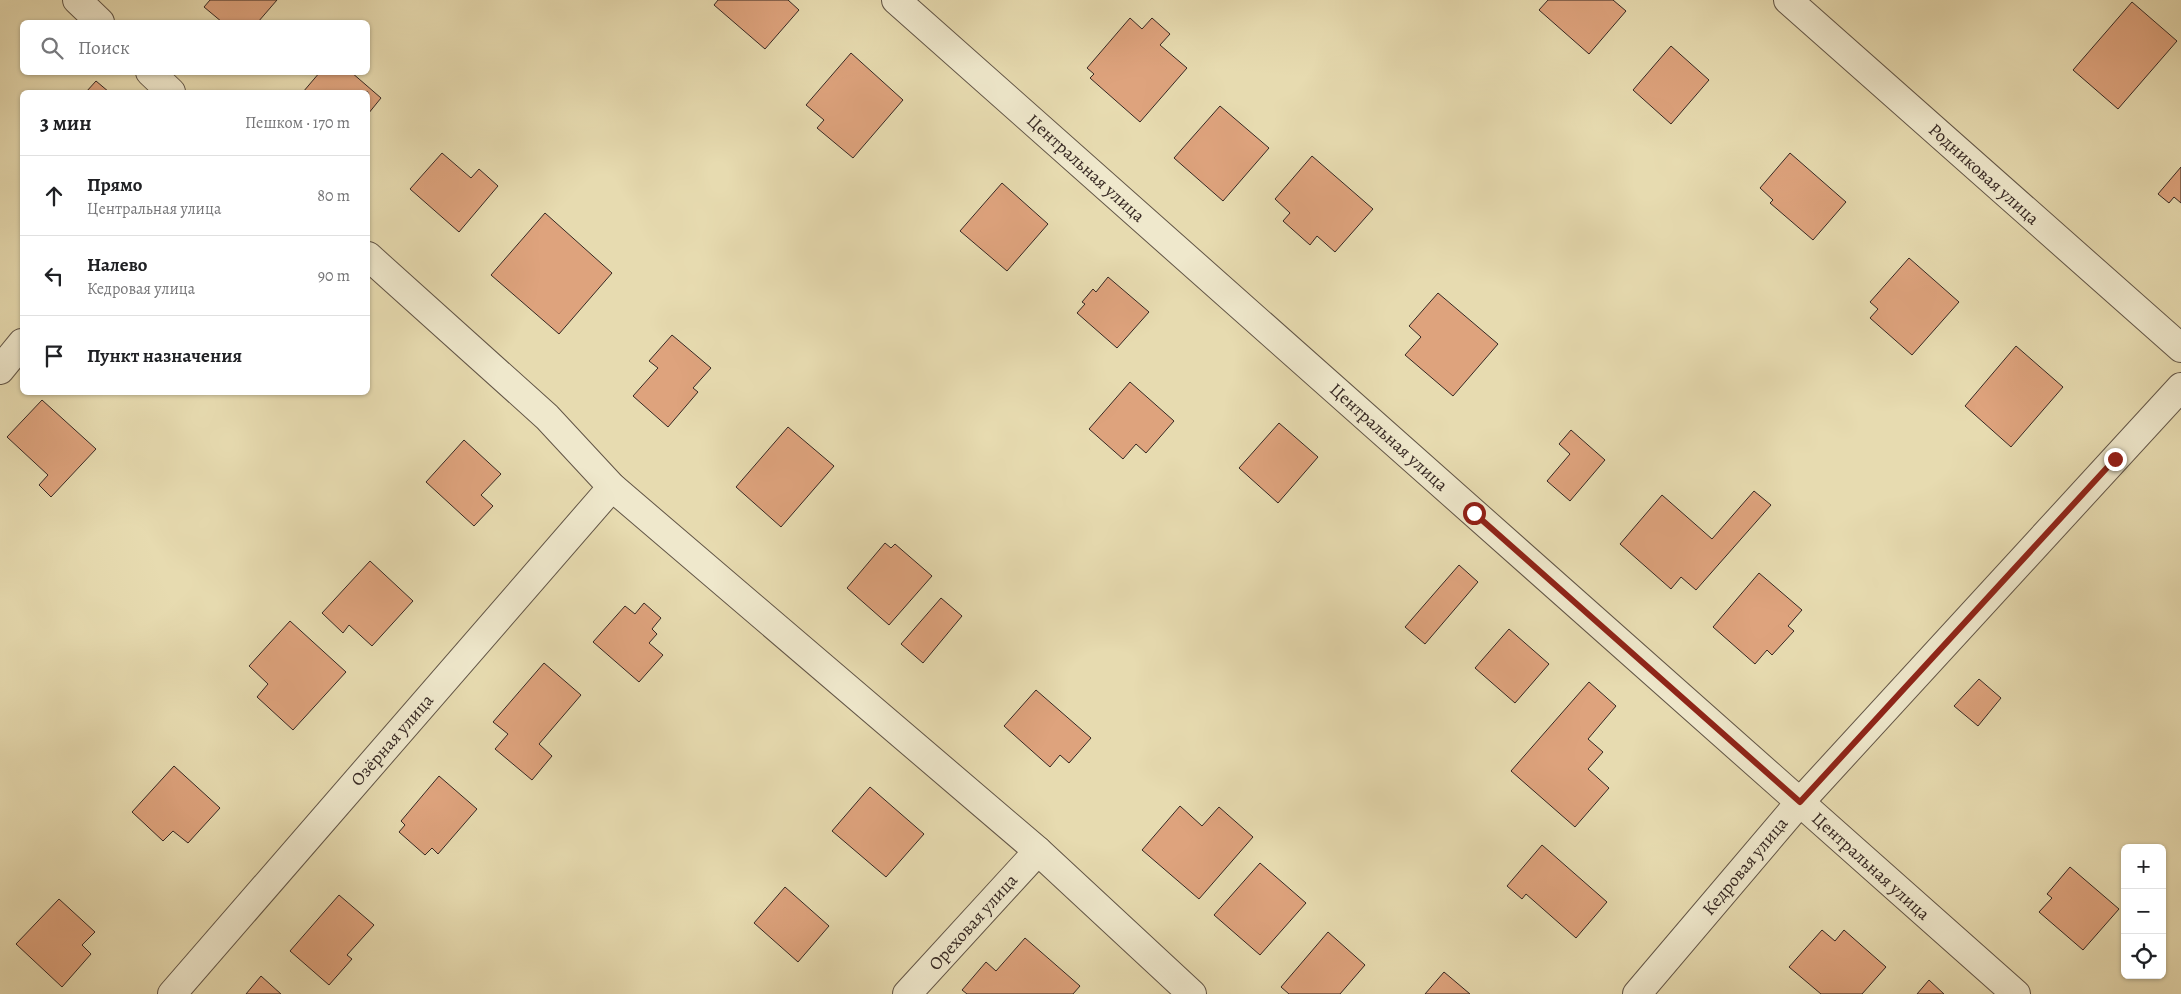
<!DOCTYPE html>
<html lang="ru">
<meta charset="utf-8">
<style>
:root{--surface:#fff;--page:#f6f6f6;--text:#202124;--muted:#757577;--line:#e0e0e0}
body{margin:0;font-family:Alegreya,serif;background:var(--page);color:var(--text)}
.controls{position:absolute;right:15px;bottom:15px;display:grid;overflow:hidden;border-radius:8px;box-shadow:0 1px 4px #0004}
.controls button{width:45px;height:45px;display:grid;place-items:center;padding:0;border:0;border-bottom:1px solid var(--line);background:var(--surface);color:var(--text);font:25px sans-serif}
.stop{position:absolute;width:15px;height:15px;margin:-11px;border:4px solid #8f2418;border-radius:50%;background:#fff}
.stop.end{background:#8f2418;border-color:#fff;box-shadow:0 1px 5px #0008}
.list{margin:0;padding:0;list-style:none}
h2{display:flex;justify-content:space-between;align-items:center;height:65px;margin:0;padding:0 20px;font-size:21px}
h2 small{font-size:16px;font-weight:400;color:var(--muted)}
.list li{display:grid;grid-template-columns:32px 1fr auto;gap:15px;align-items:center;box-sizing:border-box;height:80px;padding:0 20px;border-top:1px solid var(--line)}
.list b{display:block;font-size:19px;white-space:nowrap}
.list p{margin:0;font-size:16px;white-space:nowrap;color:var(--muted)}
.list em{font-size:16px;font-style:normal;color:var(--muted)}
.icon{flex:none;width:28px;height:28px;fill:none;stroke:currentColor;stroke-width:2;stroke-linecap:round;stroke-linejoin:round}
.map{position:relative;flex:none;width:2181px;height:994px;overflow:hidden}
.search{position:absolute;background:var(--surface);box-shadow:0 1px 4px #0004;left:20px;top:20px;width:350px;height:55px;display:flex;align-items:center;gap:12px;box-sizing:border-box;padding:0 18px;border-radius:8px;color:var(--muted);font-size:19px}
.panel{position:absolute;background:var(--surface);box-shadow:0 1px 4px #0004;left:20px;top:90px;width:350px;height:305px;border-radius:8px}
.map>svg:first-child{display:block}
.building{fill:#dea37d;stroke:#362823}
.lines{fill:none;stroke-linecap:round;stroke-linejoin:round}
.minor-casing{stroke:#625546;stroke-width:30}
.minor{stroke:#efe8cc;stroke-width:28}
.route{stroke:#8f2418;stroke-width:6}
.labels{text-anchor:middle;dominant-baseline:central;stroke-width:5;stroke-linejoin:round;paint-order:stroke}
.street-label{font-size:18px;fill:#362823;stroke:#efe8cc}
</style>
<div class="map">
<svg width="2181" height="994" viewBox="0 0 2181 994">
<rect width="100%" height="100%" fill="#e7dbb0"/>
<filter id="stains"><feTurbulence type="fractalNoise" baseFrequency=".004" numOctaves="4"/><feColorMatrix values="0 0 0 0 .2 0 0 0 0 .09 0 0 0 0 .02 0 0 0 .5 -.17"/></filter>
<radialGradient id="worn" r=".72"><stop offset=".6" stop-color="#630" stop-opacity="0"/><stop offset="1" stop-color="#630" stop-opacity=".3"/></radialGradient>
<g class="building">
<path d="M210 0H277L258 22H222L204 7Z"/>
<path d="M718 0H788L799 10 765 49 714 5Z"/>
<path d="M1548 0H1613L1626 11 1589 54 1539 10Z"/>
<path d="M2132 2 2177 41 2118 109 2073 70Z"/>
<path d="M1130 18 1142 29 1152 18 1170 34 1160 45 1187 68 1140 122 1090 78 1094 74 1087 68Z"/>
<path d="M1671 46 1709 80 1671 124 1633 90Z"/>
<path d="M851 53 903 100 853 158 817 128 824 120 806 105Z"/>
<path d="M320 72H351L381 98 368 114V92H303Z"/>
<path d="M96 81 109 92H86Z"/>
<path d="M1220 106 1269 148 1223 201 1174 158Z"/>
<path d="M442 153 471 178 479 169 498 186 459 232 410 189Z"/>
<path d="M1790 153 1846 202 1813 240 1770 203 1773 200 1760 188Z"/>
<path d="M1312 156 1373 209 1335 252 1317 236 1310 245 1283 221 1290 213 1275 199Z"/>
<path d="M2181 167V203L2174 197 2169 203 2158 194Z"/>
<path d="M1002 183 1048 224 1007 271 960 231Z"/>
<path d="M545 213 612 273 559 334 491 275Z"/>
<path d="M1909 258 1959 302 1912 355 1870 318 1878 309 1870 302Z"/>
<path d="M1108 277 1149 312 1117 348 1077 313 1085 304 1082 302 1093 289 1096 292Z"/>
<path d="M1438 293 1498 344 1453 396 1405 355 1421 337 1409 326Z"/>
<path d="M672 335 711 368 693 388 698 392 668 427 633 396 658 368 649 361Z"/>
<path d="M2016 346 2063 387 2011 447 1965 406Z"/>
<path d="M1130 382 1174 421 1146 453 1136 444 1123 459 1089 429Z"/>
<path d="M42 400 96 449 51 497 39 485 48 475 7 437Z"/>
<path d="M1279 423 1318 457 1278 503 1239 468Z"/>
<path d="M788 427 834 466 781 527 736 487Z"/>
<path d="M1571 430 1605 460 1570 501 1547 481 1570 454 1559 444Z"/>
<path d="M464 440 501 474 481 495 493 506 474 526 426 482Z"/>
<path d="M1754 491 1771 505 1696 590 1681 577 1671 589 1620 544 1662 495 1712 539Z"/>
<path d="M885 543 891 548 895 544 932 576 889 625 847 588Z"/>
<path d="M370 561 413 601 372 646 349 625 343 633 322 613Z"/>
<path d="M1459 565 1478 582 1425 644 1405 627Z"/>
<path d="M1759 573 1802 610 1788 626 1794 631 1772 655 1767 650 1755 664 1713 627Z"/>
<path d="M941 598 962 616 923 663 901 644Z"/>
<path d="M644 603 661 618 652 629 657 634 649 643 663 655 639 682 593 642 625 606 635 614Z"/>
<path d="M290 621 346 672 293 730 257 697 268 684 249 666Z"/>
<path d="M1509 629 1549 664 1515 703 1475 668Z"/>
<path d="M544 663 581 695 539 744 552 756 532 780 495 749 508 734 493 722Z"/>
<path d="M1979 679 2001 698 1978 726 1954 706Z"/>
<path d="M1589 682 1616 706 1588 739 1603 752 1588 769 1609 788 1575 827 1511 771Z"/>
<path d="M1036 690 1091 738 1069 763 1060 755 1050 767 1004 726Z"/>
<path d="M174 766 220 808 188 843 173 831 163 841 132 812Z"/>
<path d="M439 776 477 809 438 854 432 848 425 855 399 832 405 825 401 821Z"/>
<path d="M870 787 924 834 886 877 832 831Z"/>
<path d="M1180 806 1202 826 1219 807 1253 837 1199 899 1142 850Z"/>
<path d="M1542 845 1607 902 1576 938 1526 894 1522 899 1507 886Z"/>
<path d="M1260 863 1306 903 1260 955 1214 915Z"/>
<path d="M2070 867 2119 909 2083 950 2039 912 2052 898 2047 894Z"/>
<path d="M785 887 829 926 798 962 754 923Z"/>
<path d="M339 895 374 925 347 955 352 959 329 985 290 951Z"/>
<path d="M59 899 95 932 82 945 91 954 62 987 16 944Z"/>
<path d="M1822 930 1835 941 1844 930 1886 967 1862 994H1821L1789 967Z"/>
<path d="M1328 932 1365 965 1340 994H1289L1281 987Z"/>
<path d="M1025 938 1080 986 1073 994H967L962 990 986 962 996 971Z"/>
<path d="M1444 972 1470 994H1425Z"/>
<path d="M261 976 281 994H246Z"/>
<path d="M1929 980 1944 994H1917Z"/>
</g>
<g class="lines">
<defs>
<g id="minor">
<path d="M77 0 100 22"/>
<path d="M896 0 2016 994"/>
<path d="M1788 0 2181 348"/>
<path d="M150 72 171 92"/>
<path d="M368 256 547 417 612 487 1038 851 1192 994"/>
<path d="M0 370 22 343"/>
<path d="M172 994 612 487"/>
<path d="M907 994 1038 851"/>
<path d="M1637 994 1800 802 2181 387"/>
</g>
</defs>
<use href="#minor" class="minor-casing"/>
<use href="#minor" class="minor"/>
</g>
<g class="lines">
<path class="route" d="M1474 513 1800 802 2115 459"/>
</g>
<g class="labels">
<g class="street-label">
<text transform="translate(1086 168) rotate(42)">Центральная улица</text>
<text transform="translate(1984 174) rotate(42)">Родниковая улица</text>
<text transform="translate(1389 437) rotate(42)">Центральная улица</text>
<text transform="translate(392 740) rotate(-49)">Озёрная улица</text>
<text transform="translate(1745 866) rotate(-50)">Кедровая улица</text>
<text transform="translate(1871 866) rotate(42)">Центральная улица</text>
<text transform="translate(973 922) rotate(-48)">Ореховая улица</text>
</g>
</g>
<rect width="100%" height="100%" filter="url(#stains)"/>
<rect width="100%" height="100%" fill="url(#worn)"/>
</svg>
<div class="controls">
<button>+</button>
<button>−</button>
<button><svg class="icon" aria-label="locate" viewBox="0 0 24 24"><circle cx="12" cy="12" r="6"/><path d="M12 2v4M12 18v4M2 12h4M18 12h4"/></svg></button>
</div>
<div class="stop" style="left:1474px;top:513px"></div>
<div class="stop end" style="left:2115px;top:459px"></div>
<div class="search"><svg class="icon" aria-label="search" viewBox="0 0 24 24"><circle cx="10" cy="10" r="6"/><path d="M15 15l6 6"/></svg>Поиск</div>
<section class="panel">
<h2>3 мин<small>Пешком · 170 m</small></h2>
<ul class="list">
<li><svg class="icon" aria-label="ahead" viewBox="0 0 24 24"><path d="M12 20V5M6 11l6-6 6 6"/></svg><div><b>Прямо</b><p>Центральная улица</p></div><em>80 m</em></li>
<li><svg class="icon" aria-label="left" viewBox="0 0 24 24"><path d="M17 20v-9H6M10 6l-5 5 5 5"/></svg><div><b>Налево</b><p>Кедровая улица</p></div><em>90 m</em></li>
<li><svg class="icon" aria-label="arrive" viewBox="0 0 24 24"><path d="M6 21V4h12l-3 4 3 4H6"/></svg><div><b>Пункт назначения</b></div></li>
</ul>
</section>
</div>
